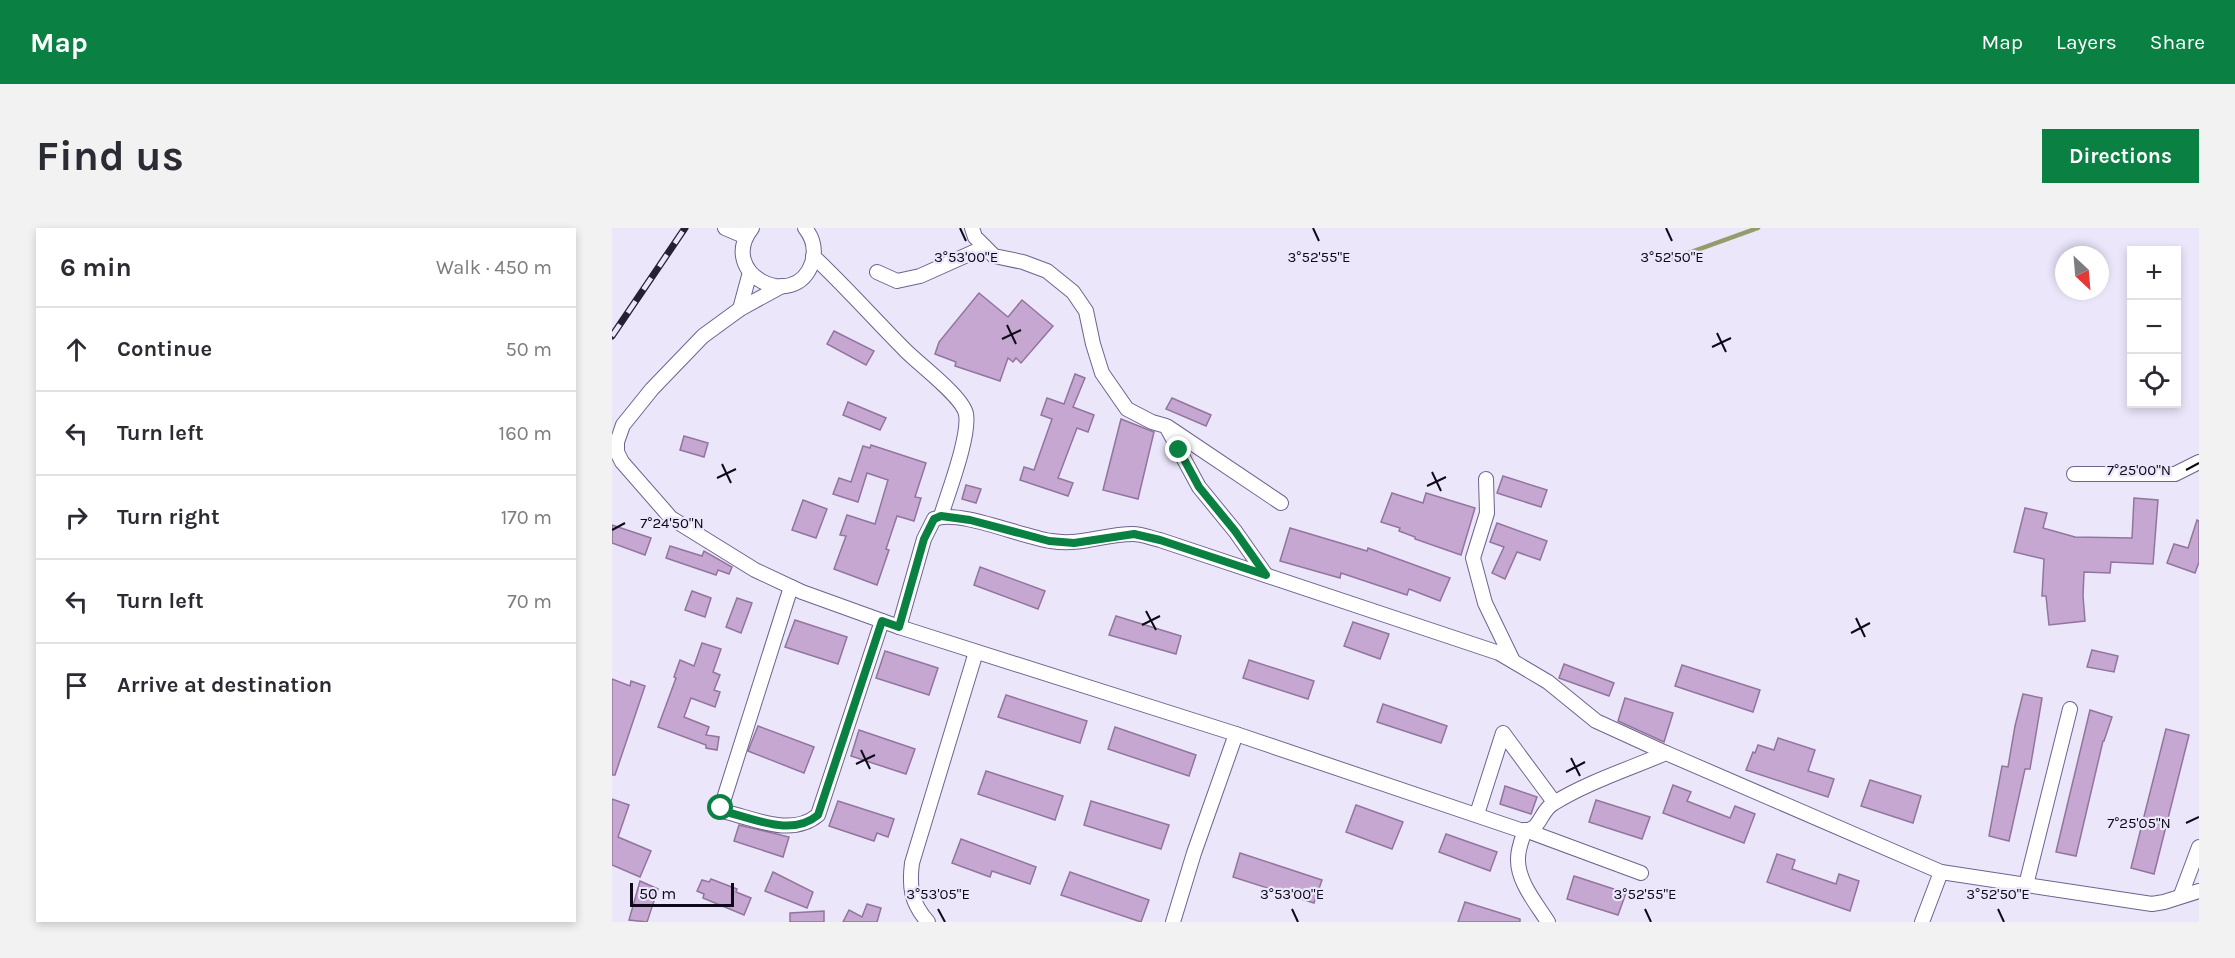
<!DOCTYPE html>
<meta charset="utf-8">
<style>
:root{--surface:#fff;--page:#f2f2f3;--text:#2b2b33;--muted:#7c7c81;--line:#e1e1e2;--accent:#0b8043}
body{margin:0;font-family:Karla,sans-serif;background:var(--page);color:var(--text)}
.controls{position:absolute;right:18px;top:18px;display:grid;overflow:hidden;border-radius:0px;box-shadow:0 3px 9px #0003}
.controls button{width:54px;height:54px;display:grid;place-items:center;padding:0;border:0;border-bottom:2px solid var(--line);background:var(--surface);color:var(--text);font:30px sans-serif}
.compass{position:absolute;left:1443px;top:18px;width:54px;height:54px;border-radius:50%;background:var(--surface);box-shadow:0 3px 9px #0003;rotate:154deg}
.scale{position:absolute;left:18px;bottom:15px;width:104px;box-sizing:border-box;padding-left:6px;border:3px solid #0f0a1a;border-top:0;font-size:16px;line-height:21px;white-space:nowrap;color:#0f0a1a;-webkit-text-stroke:4px #ebe6fa;paint-order:stroke}
.stop{position:absolute;width:18px;height:18px;margin:-14px;border:4px solid #0b8043;border-radius:50%;background:#fff}
.stop.end{background:#0b8043;border-color:#fff;box-shadow:0 2px 6px #0008}
.list{margin:0;padding:0;list-style:none}
h2{display:flex;justify-content:space-between;align-items:center;height:78px;margin:0;padding:0 24px;font-size:26px}
h2 small{font-size:20px;font-weight:400;color:var(--muted)}
.list li{display:grid;grid-template-columns:39px 1fr auto;gap:18px;align-items:center;box-sizing:border-box;height:84px;padding:0 24px;border-top:2px solid var(--line)}
.list b{display:block;font-size:22px;white-space:nowrap}
.list em{font-size:20px;font-style:normal;color:var(--muted)}
.icon{flex:none;width:33px;height:33px;fill:none;stroke:currentColor;stroke-width:2;stroke-linecap:round;stroke-linejoin:round}
.map{position:relative;flex:none;width:1587px;height:694px;overflow:hidden;border-radius:0px}
header{display:flex;align-items:center;gap:36px;box-sizing:border-box;height:84px;padding:0 30px;background:var(--accent);color:#fff}
header strong{font-size:28px}
nav{display:flex;gap:33px;margin-inline-start:auto;font-size:21px}
.intro{display:flex;align-items:center;justify-content:space-between;box-sizing:border-box;height:144px;padding:0 36px}
h1{margin:0;font-size:42px}
.button{padding:15px 27px;border-radius:0px;background:var(--accent);color:#fff;font-size:21px;font-weight:700}
main{display:flex;gap:36px;padding:0 36px}
aside{flex:1;background:var(--surface);border-radius:0px;box-shadow:0 3px 9px #0003}
.map>svg:first-child{display:block}
.lines{fill:none;stroke-linecap:round;stroke-linejoin:round}
.stream{stroke:#939c6a;stroke-width:4.5}
.building{fill:#c6a7d1;stroke:#92759d;stroke-width:1.5}
.minor-casing{stroke:#6f638e;stroke-width:16}
.minor{stroke:#fff;stroke-width:14}
.rail-casing{stroke:#262132;stroke-width:7}
.rail{stroke:#ebe6fa;stroke-width:4.5;stroke-dasharray:14;stroke-linecap:butt}
.route{stroke:#0b8043;stroke-width:8}
.ticks{fill:none;stroke:#0f0a1a;stroke-width:2}
.ticks-label{font-size:15px;text-anchor:middle;fill:#0f0a1a;stroke:#ebe6fa;stroke-width:4.5;stroke-linejoin:round;paint-order:stroke}
</style>
<header>
<strong>Map</strong>
<nav><a>Map</a><a>Layers</a><a>Share</a></nav>
</header>
<div class="intro"><h1>Find us</h1><a class="button">Directions</a></div>
<main>
<aside>
<h2>6 min<small>Walk · 450 m</small></h2>
<ul class="list">
<li><svg class="icon" aria-label="ahead" viewBox="0 0 24 24"><path d="M12 20V5M6 11l6-6 6 6"/></svg><div><b>Continue</b></div><em>50 m</em></li>
<li><svg class="icon" aria-label="left" viewBox="0 0 24 24"><path d="M17 20v-9H6M10 6l-5 5 5 5"/></svg><div><b>Turn left</b></div><em>160 m</em></li>
<li><svg class="icon" aria-label="right" viewBox="0 0 24 24"><path d="M7 20v-9h11M14 6l5 5-5 5"/></svg><div><b>Turn right</b></div><em>170 m</em></li>
<li><svg class="icon" aria-label="left" viewBox="0 0 24 24"><path d="M17 20v-9H6M10 6l-5 5 5 5"/></svg><div><b>Turn left</b></div><em>70 m</em></li>
<li><svg class="icon" aria-label="arrive" viewBox="0 0 24 24"><path d="M6 21V4h12l-3 4 3 4H6"/></svg><div><b>Arrive at destination</b></div></li>
</ul>
</aside>
<div class="map">
<svg width="1587" height="694" viewBox="0 0 1587 694">
<rect width="100%" height="100%" fill="#ebe6fa"/>
<g class="lines">
<path class="stream" d="M1057 32 1146 0"/>
</g>
<g class="building">
<path d="M367 65 396 89 410 72 441 98 409 135 404 130 401 134 396 130 388 153 343 138 344 134 323 126 327 114Z"/>
<path d="M222 103 262 123 254 137 215 116Z"/>
<path d="M463 146 473 150 461 179 482 187 476 204 465 200 446 250 461 255 456 268 408 252 412 239 422 242 440 191 429 187 435 170 452 176Z"/>
<path d="M560 170 599 187 594 198 554 181Z"/>
<path d="M236 174 274 190 268 202 231 187Z"/>
<path d="M509 191 542 204 526 271 491 262Z"/>
<path d="M72 208 96 215 92 229 68 222Z"/>
<path d="M259 217 314 235 303 269 309 270 302 293 285 288 274 321 277 322 265 357 222 341 234 308 228 307 235 287 263 296 276 252 255 245 246 274 221 266 227 250 239 254 251 218 258 220Z"/>
<path d="M891 248 935 262 929 279 885 265Z"/>
<path d="M354 257 369 261 364 275 350 271Z"/>
<path d="M780 265 811 275 814 265 863 280 849 327 803 311V309L787 303 788 300 769 294Z"/>
<path d="M1522 270 1546 272 1541 336 1499 334 1498 345 1472 344 1471 368 1473 393 1437 397 1434 368H1430L1432 331 1402 324 1413 280 1435 285 1431 300 1463 309 1520 310Z"/>
<path d="M191 272 215 281 204 310 180 302Z"/>
<path d="M1585 292 1587 293V334L1583 345 1555 335 1562 316 1576 320Z"/>
<path d="M885 295 935 313 928 332 905 324 893 351 880 345 892 319 878 314Z"/>
<path d="M0 297 39 310 33 327 0 315Z"/>
<path d="M678 300 755 323 756 320 838 350 828 373 797 361 795 367 729 345 728 350 668 333Z"/>
<path d="M58 318 90 328 92 323 120 339 117 346 106 342 104 347 54 330Z"/>
<path d="M368 339 433 363 426 381 362 357Z"/>
<path d="M80 363 99 370 93 389 73 382Z"/>
<path d="M125 370 140 375 129 405 114 399Z"/>
<path d="M504 388 569 408 564 426 497 407Z"/>
<path d="M183 392 235 409 226 436 173 419Z"/>
<path d="M741 394 777 406 768 431 732 418Z"/>
<path d="M90 415 109 421 101 444 108 447 102 462 108 464 103 479 79 470 72 489 97 499 94 507 107 509 105 522 94 520V517L46 499 64 450 62 449 68 432 82 438Z"/>
<path d="M1480 422 1506 428 1502 444 1475 439Z"/>
<path d="M273 423 326 440 317 467 264 450Z"/>
<path d="M637 432 702 453 696 471 631 450Z"/>
<path d="M952 436 1002 455 997 468 947 450Z"/>
<path d="M1070 437 1148 462 1141 484 1063 458Z"/>
<path d="M0 451 18 458 19 453 33 458 3 547H0Z"/>
<path d="M1411 466 1430 470 1418 541H1413L1397 613 1377 608 1390 538 1396 539 1403 498Z"/>
<path d="M394 467 475 493 468 515 386 489Z"/>
<path d="M1013 470 1061 485 1052 514 1006 493Z"/>
<path d="M771 476 835 498 829 515 765 494Z"/>
<path d="M1478 482 1500 489 1492 513H1491L1464 628 1444 624Z"/>
<path d="M146 498 202 519 192 545 136 523Z"/>
<path d="M503 499 584 527 577 548 496 521Z"/>
<path d="M1554 501 1577 507 1542 646 1519 640Z"/>
<path d="M247 502 303 521 294 546 239 528Z"/>
<path d="M1166 510 1203 522 1196 543 1222 551 1216 569 1134 542 1141 524 1143 525 1146 517 1162 522Z"/>
<path d="M374 543 451 568 443 592 366 566Z"/>
<path d="M1258 552 1309 568 1301 595 1249 578Z"/>
<path d="M1061 557 1079 564 1075 573 1118 590 1123 578 1143 586 1132 615 1051 585Z"/>
<path d="M893 558 925 569 919 586 888 576Z"/>
<path d="M0 571 17 577 6 609 39 623 28 649 0 637Z"/>
<path d="M984 572 1038 589 1030 611 977 594Z"/>
<path d="M226 573 282 591 276 609 265 605 262 613 217 598Z"/>
<path d="M479 573 557 597 549 621 472 597Z"/>
<path d="M744 577 791 594 780 621 734 604Z"/>
<path d="M127 597 177 609 171 629 122 613Z"/>
<path d="M834 606 885 624 878 643 827 624Z"/>
<path d="M349 611 424 639 418 656 380 643 378 649 340 635Z"/>
<path d="M628 625 710 652 702 675 621 649Z"/>
<path d="M1165 626 1183 632 1180 641 1224 656 1227 646 1247 653 1238 683 1155 654Z"/>
<path d="M161 644 201 664 195 680 153 663Z"/>
<path d="M458 644 537 672 529 694 449 667Z"/>
<path d="M962 648 1014 665 1006 687 955 671Z"/>
<path d="M99 651 125 661 124 664 139 670 132 687 91 670 92 666 85 663 90 652 97 654Z"/>
<path d="M28 653 46 661 35 694 17 692Z"/>
<path d="M853 674 908 691V694H846Z"/>
<path d="M255 676 269 680 265 694H231L237 682 250 689Z"/>
<path d="M212 683V694H178V685Z"/>
</g>
<g class="lines">
<defs>
<g id="minor">
<path d="M113 0 134 9"/>
<path d="M140 0C104 46 183 85 200 35 204 22 201 10 193 0"/>
<path d="M360 0 363 9 382 28 411 34 435 43 461 64 474 83 481 116 490 145 515 181 540 194 554 198 587 259 623 303 654 347"/>
<path d="M201 28C234 59 263 92 294 123 308 137 351 169 354 186 358 208 336 265 329 288"/>
<path d="M265 44 285 53 308 48 373 19"/>
<path d="M170 58 128 81 91 108 40 161 11 197 5 214V224L10 234 59 290 143 342 190 364 287 399 624 506 908 602C930 605 926 584 942 575 976 554 1017 541 1054 525L1329 644 1540 676 1552 674 1587 663"/>
<path d="M128 81 138 44"/>
<path d="M556 199 669 275"/>
<path d="M1462 246H1563L1587 234"/>
<path d="M874 251 875 285 861 330 873 375 901 433"/>
<path d="M179 359 109 580 114 584C143 591 180 609 206 587L270 393"/>
<path d="M287 399 312 311 322 291C347 281 410 309 439 313 469 318 492 306 521 306 530 306 539 310 548 312L887 425 936 454 984 493 1054 525"/>
<path d="M865 586 891 505 942 574"/>
<path d="M1414 657 1458 481"/>
<path d="M1569 667 1587 619"/>
<path d="M316 694C299 675 297 659 300 635L364 424"/>
<path d="M561 694 582 625 624 506"/>
<path d="M936 694C924 675 905 653 906 630 906 621 910 611 913 602L1029 645"/>
<path d="M1310 694 1329 644"/>
</g>
</defs>
<use href="#minor" class="minor-casing"/>
<use href="#minor" class="minor"/>
<defs>
<path id="rail" d="M0 108 73 0"/>
</defs>
<use href="#rail" class="rail-casing"/>
<use href="#rail" class="rail"/>
</g>
<g class="lines">
<path class="route" d="M109 580 114 584C144 591 180 609 206 587L270 393 287 399 312 311 322 291 329 288 358 292 437 313 462 315 522 306 548 312 654 347 623 303 587 259 567 222"/>
</g>
<path class="ticks" d="M348 0 354 13M701 0 707 13M1054 0 1060 13M395 97 404 116M1105 105 1114 124M390 111 409 102M1100 119 1119 110M110 236 119 255M1574 242 1587 235M820 244 829 263M105 250 124 241M815 258 834 249M0 302 13 295M534 383 544 402M1244 390 1253 409M530 397 548 388M1239 405 1258 395M249 522 258 541M959 530 968 548M244 536 263 527M954 544 973 534M1574 595 1587 589M326 681 333 694M680 681 686 694M1033 681 1039 694M1386 681 1392 694"/>
<g class="ticks-label">
<text x="354" y="34">3°53'00"E</text>
<text x="707" y="34">3°52'55"E</text>
<text x="1060" y="34">3°52'50"E</text>
<text x="1527" y="247">7°25'00"N</text>
<text x="60" y="300">7°24'50"N</text>
<text x="1527" y="600">7°25'05"N</text>
<text x="326" y="671">3°53'05"E</text>
<text x="680" y="671">3°53'00"E</text>
<text x="1033" y="671">3°52'55"E</text>
<text x="1386" y="671">3°52'50"E</text>
</g>
</svg>
<div class="controls">
<button>+</button>
<button>−</button>
<button><svg class="icon" aria-label="locate" viewBox="0 0 24 24"><circle cx="12" cy="12" r="6"/><path d="M12 2v4M12 18v4M2 12h4M18 12h4"/></svg></button>
</div>
<svg class="compass" viewBox="-18 -18 36 36"><path d="M0-13l5 13h-10z" fill="#e53935"/><path d="M0 13l5-13h-10z" fill="#7c7c81"/></svg>
<div class="scale">50 m</div>
<div class="stop" style="left:109px;top:580px"></div>
<div class="stop end" style="left:567px;top:222px"></div>
</div>
</main>
